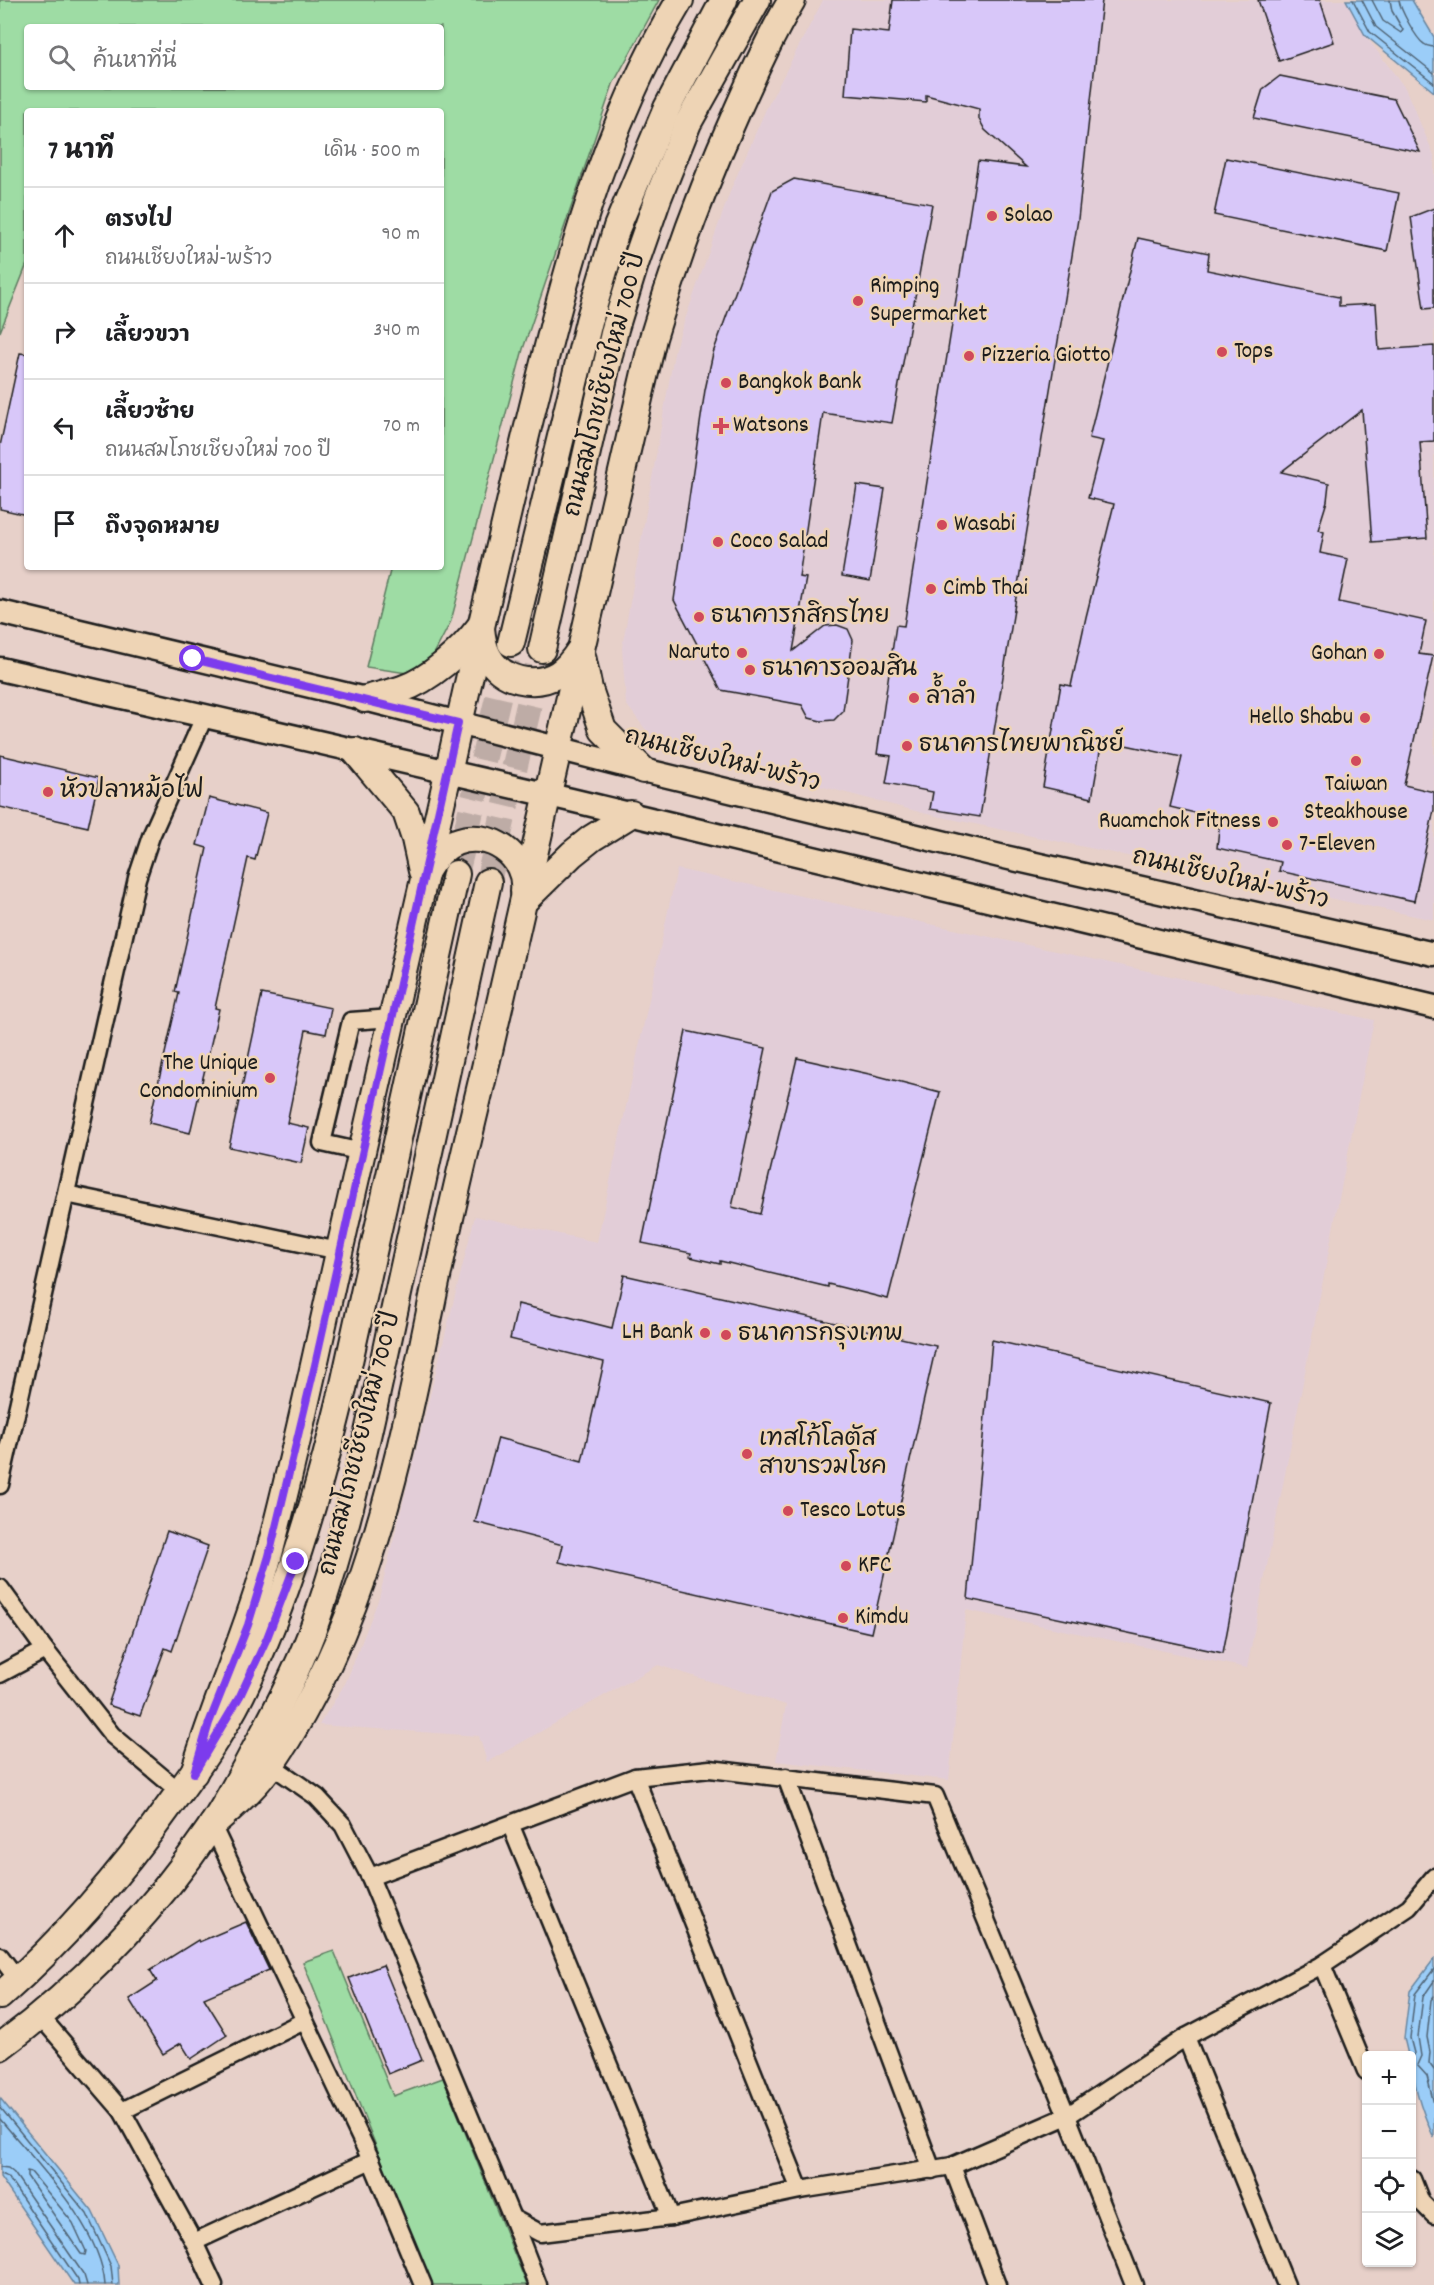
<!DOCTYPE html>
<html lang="th">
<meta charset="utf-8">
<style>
:root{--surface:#fff;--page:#f6f6f6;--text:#202124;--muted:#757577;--line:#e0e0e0}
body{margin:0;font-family:Dekko,"Playpen Sans Thai",sans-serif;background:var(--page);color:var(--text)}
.controls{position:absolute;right:18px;bottom:18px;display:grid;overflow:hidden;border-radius:6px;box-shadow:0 2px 4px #0004}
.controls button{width:54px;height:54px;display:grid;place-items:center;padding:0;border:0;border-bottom:2px solid var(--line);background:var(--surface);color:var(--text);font:30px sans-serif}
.stop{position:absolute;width:18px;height:18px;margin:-14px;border:4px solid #7c3aed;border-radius:50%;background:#fff}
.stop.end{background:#7c3aed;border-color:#fff;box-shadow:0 2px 6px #0008}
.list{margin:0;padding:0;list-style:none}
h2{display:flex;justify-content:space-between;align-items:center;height:78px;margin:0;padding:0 24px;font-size:26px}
h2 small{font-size:20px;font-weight:400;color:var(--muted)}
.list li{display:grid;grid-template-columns:39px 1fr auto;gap:18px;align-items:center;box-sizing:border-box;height:96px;padding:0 24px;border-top:2px solid var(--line)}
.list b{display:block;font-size:22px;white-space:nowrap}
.list p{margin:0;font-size:20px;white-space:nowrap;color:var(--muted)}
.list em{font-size:20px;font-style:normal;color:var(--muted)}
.icon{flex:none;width:33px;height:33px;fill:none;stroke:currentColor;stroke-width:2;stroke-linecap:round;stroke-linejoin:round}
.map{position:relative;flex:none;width:1434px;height:2285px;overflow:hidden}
.search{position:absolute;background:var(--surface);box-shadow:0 2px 4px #0004;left:24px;top:24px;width:420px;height:66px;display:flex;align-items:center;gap:15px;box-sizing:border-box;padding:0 21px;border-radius:6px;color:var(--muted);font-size:22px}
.panel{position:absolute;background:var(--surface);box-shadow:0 2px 4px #0004;left:24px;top:108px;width:420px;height:462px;border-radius:6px}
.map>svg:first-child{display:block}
.built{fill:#e2cdd7}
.green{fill:#9edca4;stroke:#5d7c60;stroke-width:1.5;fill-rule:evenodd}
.water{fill:#9bcdf8;stroke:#6886a0;stroke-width:1.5}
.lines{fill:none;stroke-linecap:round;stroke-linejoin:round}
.shore{stroke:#4f6374;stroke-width:1.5}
.building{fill:#d8c7f9;stroke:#1c1c1c;stroke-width:1.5}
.primary-tunnel{stroke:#beaca6;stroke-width:26;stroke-dasharray:26 13;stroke-linecap:butt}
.minor-casing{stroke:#1c1c1c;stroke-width:21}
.secondary-casing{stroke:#1c1c1c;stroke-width:27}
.primary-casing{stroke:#1c1c1c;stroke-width:30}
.minor{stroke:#eed4b5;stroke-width:16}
.secondary{stroke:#eed4b5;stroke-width:22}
.primary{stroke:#eed4b5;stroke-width:26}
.route{stroke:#7c3aed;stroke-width:8}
.poi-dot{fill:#d1495b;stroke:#eed4b5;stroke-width:2}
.labels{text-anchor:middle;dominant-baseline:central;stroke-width:5;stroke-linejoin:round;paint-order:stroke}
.poi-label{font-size:24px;fill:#1c1c1c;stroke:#eed4b5;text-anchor:start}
.street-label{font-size:24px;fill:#1c1c1c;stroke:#eed4b5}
</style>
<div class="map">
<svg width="1434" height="2285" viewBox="0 0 1434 2285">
<rect width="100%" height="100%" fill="#e7d0c9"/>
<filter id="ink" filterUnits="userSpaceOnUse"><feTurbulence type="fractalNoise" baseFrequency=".0167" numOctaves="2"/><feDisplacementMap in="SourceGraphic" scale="12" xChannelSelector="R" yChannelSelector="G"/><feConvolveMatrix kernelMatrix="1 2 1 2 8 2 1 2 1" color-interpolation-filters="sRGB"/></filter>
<g filter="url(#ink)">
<g class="built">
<path d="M823 0H1346L1365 35 1405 88 1434 155V920L927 814 656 743 626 704 622 648 675 348 731 189 766 109Z"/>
<path d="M677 869 1374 1020 1247 1668 966 1610 949 1780 776 1761 786 1705 658 1665 487 1762 479 1736 319 1725 346 1682 379 1598 475 1216 597 1242Z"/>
</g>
<g class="green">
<path d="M0 0H659L613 84 523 349 451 621 433 656 407 673 366 667 391 567H441V111H27V264L0 332ZM27 27H441V87H27Z"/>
<path d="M334 1951 393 2096 443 2078 527 2285H431L303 1962Z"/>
</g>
<g class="water">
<path d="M1346 0H1412L1434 37V92L1365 35Z"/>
<path d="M1434 1959V2138C1422 2112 1412 2084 1412 2056L1408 2055 1404 2038 1410 1991Z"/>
<path d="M0 2098 92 2211 118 2265 119 2285H74L0 2177Z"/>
</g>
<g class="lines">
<g class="shore">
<path d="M1353 0 1370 32 1434 83"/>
<path d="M1362 0 1376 27 1434 73"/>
<path d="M1372 0 1383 21 1401 33 1403 30 1392 11 1390 0"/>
<path d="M1399 0C1400 9 1416 39 1424 44 1428 47 1430 46 1434 47"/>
<path d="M1434 1981 1423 1997 1418 2037 1421 2056 1417 2065 1427 2076 1434 2104"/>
<path d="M1434 1996 1431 2000 1427 2037 1430 2052 1429 2063 1434 2070"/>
<path d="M1412 2059 1414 2053 1410 2038 1415 1994 1434 1969"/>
<path d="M0 2107 87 2214 111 2266 113 2285"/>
<path d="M0 2119C36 2163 101 2227 105 2285"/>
<path d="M0 2167 8 2168 14 2173 84 2275 87 2285"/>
<path d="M27 2171 31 2172 73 2223 86 2251 85 2255 81 2254 27 2176Z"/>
<path d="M0 2174 8 2177 78 2280 79 2285"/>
</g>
</g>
<g class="building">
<path d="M893 0H1102L1078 219 980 817 930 809 933 792 886 783 891 756 877 754 896 625 904 626 978 161 1026 167 985 130 979 119V109L926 95V102L845 95 850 29 889 33Z"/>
<path d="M1258 0H1320L1334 42 1279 61Z"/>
<path d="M1280 76 1394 99 1420 152 1254 118 1263 89Z"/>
<path d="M1226 158 1399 193 1387 251 1214 215Z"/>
<path d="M794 179 932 204 892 423 823 413 799 577 806 578 793 651 825 626 837 625 848 629 853 640 843 711 834 720 821 721 809 718 802 705 721 690 674 600 705 390 713 353 772 191Z"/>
<path d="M1434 208V308L1424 309 1411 217Z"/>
<path d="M1138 238 1209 253 1207 270 1339 297V306L1376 304 1379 350 1434 346V441L1420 442 1427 538 1372 542 1362 410 1281 472 1329 483 1327 501 1318 530 1324 532 1320 553 1348 559 1339 602 1426 621 1419 654 1433 656 1404 785 1434 792V810L1414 901 1279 871 1281 862 1217 848 1220 819 1170 807 1182 757 1102 740 1092 798 1043 787 1061 684 1071 686 1086 617 1114 504 1088 498 1103 441 1089 438Z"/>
<path d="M20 353 27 354V515L0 509V446Z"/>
<path d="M857 485 885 489 870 581 842 576Z"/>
<path d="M0 755 99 778 88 827 0 807Z"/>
<path d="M209 798 267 813 255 860 248 858 215 1008 219 1009 190 1133 149 1123 179 993 175 992 207 848 197 845Z"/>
<path d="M262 994 331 1008 326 1034 306 1030 287 1123 309 1128 301 1163 229 1147Z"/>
<path d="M686 1031 766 1048 732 1207 760 1214 797 1058 878 1076 940 1092 888 1299 828 1284V1287L720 1261V1264L690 1257 691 1253 642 1243Z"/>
<path d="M624 1275 936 1346 871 1633 559 1562 563 1545 475 1522 498 1438 582 1461 604 1362 510 1339 518 1304 612 1328Z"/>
<path d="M992 1340 1271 1403 1223 1653 968 1599Z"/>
<path d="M167 1531 208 1546 172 1651 165 1648 140 1716 108 1705Z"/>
<path d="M246 1922 269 1970 204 1998 227 2035 191 2059 181 2043 163 2054 129 1999 157 1981 150 1970 198 1940 199 1942Z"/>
<path d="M383 1965 422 2060 388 2074 349 1978Z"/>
</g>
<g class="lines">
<g class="primary-tunnel">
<path d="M456 874 511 643"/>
<path d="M488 882 542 649"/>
</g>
<defs>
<g id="minor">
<path d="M362 1152 322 1143 351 1021 392 1018"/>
<path d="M66 1194 339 1251"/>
<path d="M0 1485 137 878 151 836 205 715"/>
<path d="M0 1588 45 1650 112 1735 180 1792"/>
<path d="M0 1674 45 1650"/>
<path d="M271 1765 317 1797 343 1825 370 1877 512 2218 540 2233 671 2217 800 2190 952 2166 1067 2116 1186 2037 1322 1965 1409 1907 1434 1877"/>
<path d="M635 1777 800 2190"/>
<path d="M786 1777 932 2170"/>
<path d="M212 1825 371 2160 423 2285"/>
<path d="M511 1826 671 2217"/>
<path d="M370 1877 635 1777 710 1769 935 1796 1067 2116 1134 2285"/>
<path d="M0 1956 18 1980"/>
<path d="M1322 1965 1366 2071"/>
<path d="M41 2017 122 2111 194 2242 214 2285"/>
<path d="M1186 2037 1286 2285"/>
<path d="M122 2111 304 2021"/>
<path d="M952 2166 997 2285"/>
<path d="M1412 2179 1421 2202 1434 2215"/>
<path d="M512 2218 538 2285"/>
<path d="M194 2242 371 2160"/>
</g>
<g id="secondary">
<path d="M0 612 365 699 643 770 1000 856 1434 954"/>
<path d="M0 669 571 800 1434 1007"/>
</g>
<g id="primary">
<path d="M481 628C482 638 483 647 488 656 501 681 535 688 558 674 568 668 574 659 580 650"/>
<path d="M511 643 589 321 617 227 667 108 724 0"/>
<path d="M542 649 615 329 635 264 658 198 688 123 757 0"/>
<path d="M582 656 589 689 603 730 643 770"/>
<path d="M365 699C377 696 390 693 402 689 429 680 462 651 479 628"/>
<path d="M355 751 406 812 415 839 422 871"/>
<path d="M426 871C433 859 442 847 456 842 489 829 528 856 524 891"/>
<path d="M525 900 572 854 592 838 631 814"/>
<path d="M194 1773C216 1699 249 1629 269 1554 296 1453 317 1350 340 1248 376 1091 411 934 447 778 472 663 499 549 526 435 563 284 599 134 680 0"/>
<path d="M212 1825C233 1806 256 1787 272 1763 370 1620 402 1448 436 1282 452 1205 471 1128 489 1051 544 814 597 575 653 338 676 260 704 184 737 111 754 73 771 35 792 0"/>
<path d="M0 1996C65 1939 122 1872 172 1802 197 1768 222 1733 241 1695 287 1601 316 1500 341 1398L456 874"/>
<path d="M0 2047C83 1986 153 1912 211 1827 229 1800 244 1770 259 1742 281 1702 302 1661 317 1618 354 1511 375 1400 399 1289 428 1154 458 1018 488 882"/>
</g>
</defs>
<use href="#minor" class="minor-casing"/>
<use href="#secondary" class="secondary-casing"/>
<use href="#primary" class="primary-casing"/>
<use href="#minor" class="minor"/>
<use href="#secondary" class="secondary"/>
<use href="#primary" class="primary"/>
</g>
</g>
<g class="lines" filter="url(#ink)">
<path class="route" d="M193 659 458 723 315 1365 269 1556 248 1625 209 1723 194 1773 240 1696 267 1638 296 1562"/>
</g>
<g class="poi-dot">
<circle cx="992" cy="216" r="6"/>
<circle cx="858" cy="301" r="6"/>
<circle cx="1222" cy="352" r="6"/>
<circle cx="969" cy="356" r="6"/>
<circle cx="726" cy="383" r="6"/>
<path d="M718 417h6v6h6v6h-6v6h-6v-6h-6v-6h6z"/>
<circle cx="942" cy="525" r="6"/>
<circle cx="718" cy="542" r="6"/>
<circle cx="931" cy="589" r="6"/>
<circle cx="699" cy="617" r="6"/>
<circle cx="742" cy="653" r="6"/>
<circle cx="1379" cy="654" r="6"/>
<circle cx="750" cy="670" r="6"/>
<circle cx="914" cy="698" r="6"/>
<circle cx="1365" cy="718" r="6"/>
<circle cx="907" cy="746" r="6"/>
<circle cx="1356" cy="761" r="6"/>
<circle cx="48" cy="792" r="6"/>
<circle cx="1273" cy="822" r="6"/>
<circle cx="1287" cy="845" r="6"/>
<circle cx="270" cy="1078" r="6"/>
<circle cx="705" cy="1333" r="6"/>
<circle cx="726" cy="1335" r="6"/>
<circle cx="747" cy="1454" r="6"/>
<circle cx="788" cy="1511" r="6"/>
<circle cx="846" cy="1566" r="6"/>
<circle cx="843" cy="1618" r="6"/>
</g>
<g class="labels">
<g class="poi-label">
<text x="1004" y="216">Solao</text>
<text x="870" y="287">Rimping<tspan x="870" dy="28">Supermarket</tspan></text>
<text x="1234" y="352">Tops</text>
<text x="981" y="356">Pizzeria Giotto</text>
<text x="738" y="383">Bangkok Bank</text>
<text x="733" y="426">Watsons</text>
<text x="954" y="525">Wasabi</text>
<text x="730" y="542">Coco Salad</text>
<text x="943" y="589">Cimb Thai</text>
<text x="711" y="617">ธนาคารกสิกรไทย</text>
<text x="730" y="653" text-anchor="end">Naruto</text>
<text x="1367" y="654" text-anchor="end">Gohan</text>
<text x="762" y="670">ธนาคารออมสิน</text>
<text x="926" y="698">ล้ำลำ</text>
<text x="1353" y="718" text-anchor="end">Hello Shabu</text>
<text x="919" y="746">ธนาคารไทยพาณิชย์</text>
<text x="1356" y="785" text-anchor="middle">Taiwan<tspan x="1356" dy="28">Steakhouse</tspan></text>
<text x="60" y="792">หัวปลาหม้อไฟ</text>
<text x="1261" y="822" text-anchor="end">Ruamchok Fitness</text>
<text x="1299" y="845">7-Eleven</text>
<text x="258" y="1064" text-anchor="end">The Unique<tspan x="258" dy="28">Condominium</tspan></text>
<text x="693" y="1333" text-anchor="end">LH Bank</text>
<text x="738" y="1335">ธนาคารกรุงเทพ</text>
<text x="759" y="1440">เทสโก้โลตัส<tspan x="759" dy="28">สาขารวมโชค</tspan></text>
<text x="800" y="1511">Tesco Lotus</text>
<text x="858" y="1566">KFC</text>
<text x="855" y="1618">Kimdu</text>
</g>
<g class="street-label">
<text transform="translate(606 385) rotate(-76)">ถนนสมโภชเชียงใหม่ 700 ปี</text>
<text transform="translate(722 761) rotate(14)">ถนนเชียงใหม่-พร้าว</text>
<text transform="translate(1230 880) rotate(13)">ถนนเชียงใหม่-พร้าว</text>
<text transform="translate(361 1444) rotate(-76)">ถนนสมโภชเชียงใหม่ 700 ปี</text>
</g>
</g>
</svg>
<div class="controls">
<button>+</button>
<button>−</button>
<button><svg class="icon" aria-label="locate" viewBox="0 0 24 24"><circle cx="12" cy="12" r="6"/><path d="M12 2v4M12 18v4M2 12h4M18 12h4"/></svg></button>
<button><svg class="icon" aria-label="layers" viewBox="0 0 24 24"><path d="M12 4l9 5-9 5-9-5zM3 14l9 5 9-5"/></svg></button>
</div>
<div class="stop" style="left:193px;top:659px"></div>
<div class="stop end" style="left:296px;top:1562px"></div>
<div class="search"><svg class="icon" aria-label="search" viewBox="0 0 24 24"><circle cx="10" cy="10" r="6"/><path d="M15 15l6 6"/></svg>ค้นหาที่นี่</div>
<section class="panel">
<h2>7 นาที<small>เดิน · 500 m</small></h2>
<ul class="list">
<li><svg class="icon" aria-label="ahead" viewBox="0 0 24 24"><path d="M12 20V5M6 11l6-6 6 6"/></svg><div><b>ตรงไป</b><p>ถนนเชียงใหม่-พร้าว</p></div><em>90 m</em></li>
<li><svg class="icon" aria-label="right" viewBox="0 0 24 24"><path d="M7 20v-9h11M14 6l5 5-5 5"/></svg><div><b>เลี้ยวขวา</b></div><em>340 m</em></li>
<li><svg class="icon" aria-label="left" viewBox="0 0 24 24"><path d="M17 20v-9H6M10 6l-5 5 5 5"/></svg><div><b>เลี้ยวซ้าย</b><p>ถนนสมโภชเชียงใหม่ 700 ปี</p></div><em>70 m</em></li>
<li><svg class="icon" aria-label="arrive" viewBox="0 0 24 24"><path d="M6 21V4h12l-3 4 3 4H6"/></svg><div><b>ถึงจุดหมาย</b></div></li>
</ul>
</section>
</div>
